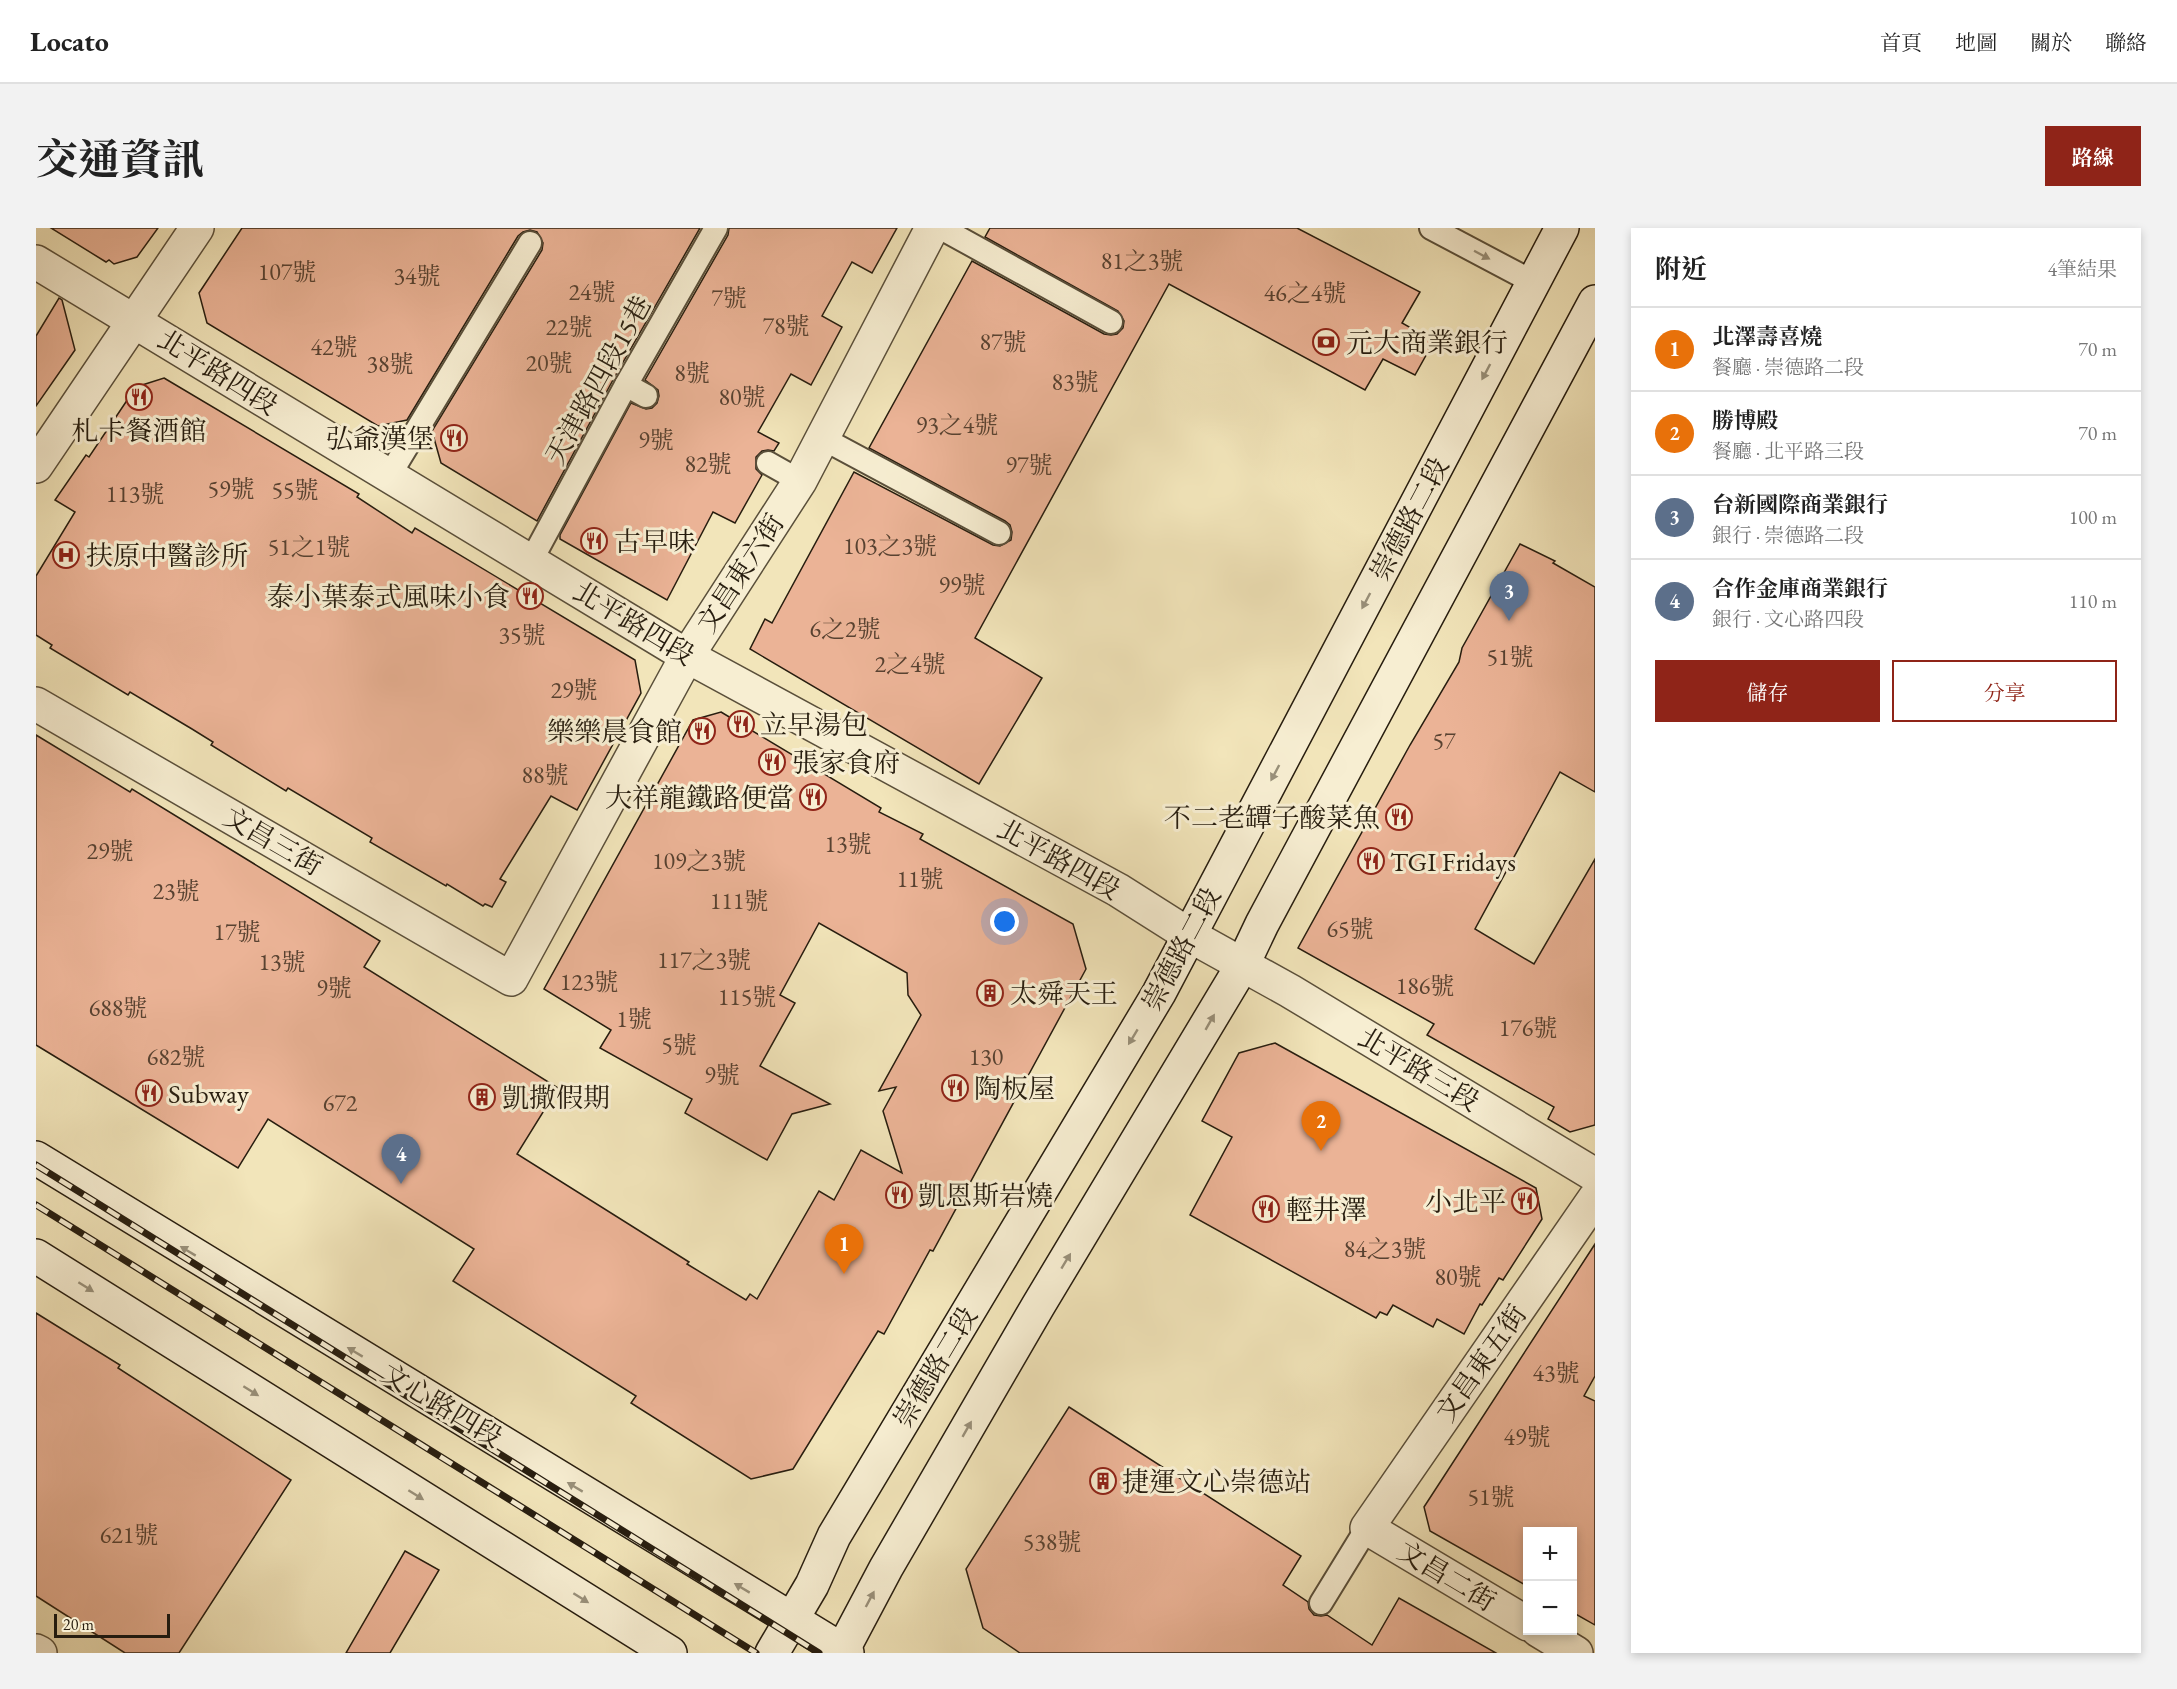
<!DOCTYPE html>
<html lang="zh-TW">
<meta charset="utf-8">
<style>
:root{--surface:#fff;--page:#f2f2f2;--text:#222;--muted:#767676;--line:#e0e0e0;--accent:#8f2418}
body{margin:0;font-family:"EB Garamond","Noto Serif TC",serif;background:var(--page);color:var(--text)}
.controls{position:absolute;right:18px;bottom:18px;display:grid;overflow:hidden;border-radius:0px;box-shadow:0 3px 9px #0003}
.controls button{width:54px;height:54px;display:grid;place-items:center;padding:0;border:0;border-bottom:2px solid var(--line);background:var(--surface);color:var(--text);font:30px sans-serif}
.scale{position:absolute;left:18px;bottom:15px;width:116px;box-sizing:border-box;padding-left:6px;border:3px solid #271d0f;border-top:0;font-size:16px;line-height:21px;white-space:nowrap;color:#271d0f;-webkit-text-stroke:4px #f7eed2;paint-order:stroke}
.you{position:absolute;left:969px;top:694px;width:21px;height:21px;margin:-15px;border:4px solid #fff;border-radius:50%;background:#1a73e8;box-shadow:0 0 0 9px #1a73e833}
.badge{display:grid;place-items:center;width:39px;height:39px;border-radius:50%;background:var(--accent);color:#fff;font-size:20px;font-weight:700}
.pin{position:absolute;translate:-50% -50px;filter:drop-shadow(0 2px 3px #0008)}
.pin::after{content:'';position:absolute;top:32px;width:21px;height:18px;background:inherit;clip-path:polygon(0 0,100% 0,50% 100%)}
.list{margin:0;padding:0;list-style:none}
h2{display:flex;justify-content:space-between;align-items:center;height:78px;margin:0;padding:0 24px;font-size:26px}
h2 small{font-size:20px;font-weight:400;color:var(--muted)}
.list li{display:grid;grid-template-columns:39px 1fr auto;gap:18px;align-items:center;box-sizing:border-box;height:84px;padding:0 24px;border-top:2px solid var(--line)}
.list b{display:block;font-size:22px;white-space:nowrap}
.list p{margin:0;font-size:20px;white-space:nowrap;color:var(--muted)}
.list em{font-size:20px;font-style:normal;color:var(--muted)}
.actions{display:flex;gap:12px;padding:18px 24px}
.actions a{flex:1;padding:14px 0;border:2px solid var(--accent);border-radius:0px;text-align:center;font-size:21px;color:var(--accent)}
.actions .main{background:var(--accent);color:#fff}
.map{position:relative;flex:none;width:1559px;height:1425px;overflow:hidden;border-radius:0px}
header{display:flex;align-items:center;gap:36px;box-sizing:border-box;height:84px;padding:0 30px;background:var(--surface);border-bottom:2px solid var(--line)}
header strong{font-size:28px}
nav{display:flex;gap:33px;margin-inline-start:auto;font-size:21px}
.intro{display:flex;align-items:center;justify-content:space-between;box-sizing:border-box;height:144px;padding:0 36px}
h1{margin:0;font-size:42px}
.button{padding:15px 27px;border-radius:0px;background:var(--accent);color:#fff;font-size:21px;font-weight:700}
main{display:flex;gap:36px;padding:0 36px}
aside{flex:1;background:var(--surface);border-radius:0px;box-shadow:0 3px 9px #0003}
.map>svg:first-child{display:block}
.building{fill:#ebb396;stroke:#271d0f;stroke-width:1.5}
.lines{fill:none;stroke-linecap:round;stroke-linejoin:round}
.lane-casing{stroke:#5a4f3a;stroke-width:26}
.street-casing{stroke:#5a4f3a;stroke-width:36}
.secondary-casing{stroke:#271d0f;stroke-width:36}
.lane{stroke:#f7eed2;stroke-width:22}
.street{stroke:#f7eed2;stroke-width:33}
.secondary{stroke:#f7eed2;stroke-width:33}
.rail-casing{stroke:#271d0f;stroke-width:7}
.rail{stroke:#f7eed2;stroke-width:4.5;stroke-dasharray:14;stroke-linecap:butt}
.oneway{fill:#99907a}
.labels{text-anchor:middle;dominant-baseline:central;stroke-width:6;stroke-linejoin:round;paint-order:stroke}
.number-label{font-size:24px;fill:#584231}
.poi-label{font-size:27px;fill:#271d0f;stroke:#f7eed2;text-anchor:start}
.street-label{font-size:27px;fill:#271d0f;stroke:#f7eed2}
</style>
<header>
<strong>Locato</strong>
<nav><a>首頁</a><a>地圖</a><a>關於</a><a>聯絡</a></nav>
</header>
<div class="intro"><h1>交通資訊</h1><a class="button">路線</a></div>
<main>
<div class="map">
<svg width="1559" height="1425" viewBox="0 0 1559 1425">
<rect width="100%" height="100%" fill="#f2e5ba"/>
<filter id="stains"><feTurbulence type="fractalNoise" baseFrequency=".00333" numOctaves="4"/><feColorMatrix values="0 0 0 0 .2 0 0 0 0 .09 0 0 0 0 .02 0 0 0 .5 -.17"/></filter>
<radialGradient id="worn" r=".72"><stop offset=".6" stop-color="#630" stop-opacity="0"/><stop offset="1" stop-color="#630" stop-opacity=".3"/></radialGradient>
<g class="building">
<path d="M15 0H122L101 29 78 36 73 32 70 34Z"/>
<path d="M206 0H664L578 150 501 293 405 235 396 203 506 22 507 15 501 4 494 2 487 4 482 8 371 192 342 198 171 95 163 65Z"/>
<path d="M693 0H861L836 45 816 34 786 88 806 99 775 157 755 146 722 204 743 215 738 223 732 222 726 223 720 229V241L726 247 699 295 677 284 631 372 524 311V307L595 175 610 181 616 180 621 175 623 168 622 162 609 152 692 7Z"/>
<path d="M954 0H1261L1384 64 1366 95 1398 113 1379 147 1347 131 1329 162 1133 56 939 410 1006 450 943 556 714 421 729 391 736 395 818 244 957 317 964 318 975 312 976 304 974 297 969 293 833 220 936 33 1068 106 1075 107 1081 106 1087 100 1088 93 1082 83 949 9Z"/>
<path d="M23 70 26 72 39 122 0 178V108Z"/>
<path d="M128 150 323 266 321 269 376 305 379 300 599 432 605 465 541 582 515 568 464 651 470 654 456 679 449 676 447 678 411 656 410 658 334 614 336 610 252 560 250 563 175 517 177 514 156 501 94 464 92 467 14 420 16 417 0 407V348L39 284 19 272 50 227 53 229 100 159Z"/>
<path d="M1484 316 1519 333 1517 335 1559 359V564L1524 544 1439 701 1498 736 1559 631V897L1534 904 1512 891 1518 879 1391 807 1398 796 1262 720 1374 517 1423 434 1426 420Z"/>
<path d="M685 484 845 580 843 584 887 606 884 611 1037 696 1050 741 897 1023 894 1022 848 1106 842 1103 757 1241 715 1251 595 1175 600 1168 417 1053 438 1021 232 891 202 940 0 817V507L94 564 96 561 344 713 328 739 522 860 481 926 653 1034 651 1036 710 1072 714 1066 721 1071 783 963 798 972 825 922 866 945 847 883 860 859 843 863 885 787 872 767 871 745 783 695 744 767 759 775 724 838 794 876 756 886 731 932 649 885 656 871 564 820 575 802 508 761 657 492Z"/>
<path d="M1239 815 1500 960 1506 991 1467 1052 1463 1050 1446 1077 1444 1076 1428 1106 1401 1091 1397 1099 1357 1077 1351 1087 1344 1084 1340 1090 1154 987 1196 909 1166 893 1203 825Z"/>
<path d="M1559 1016V1148L1548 1168 1559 1173V1397L1536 1384V1304H1491V1358L1394 1303 1388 1279Z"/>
<path d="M0 1085 84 1137 82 1140 255 1252 143 1425H89L0 1368Z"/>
<path d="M1033 1179 1265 1328 1247 1357 1272 1374 1273 1381 1278 1387 1285 1388 1291 1387 1336 1417 1363 1370 1460 1425H984L947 1400 930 1341Z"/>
<path d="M369 1323 403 1342 354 1425H310Z"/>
</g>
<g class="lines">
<defs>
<g id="lane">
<path d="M905 0 1075 94"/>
<path d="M1395 0 1497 54"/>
<path d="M590 157 610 168"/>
<path d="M786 210 963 305"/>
<path d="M732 235 764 253"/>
<path d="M353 248 494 15"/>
<path d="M495 333 590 157 680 0"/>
<path d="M1285 1375 1331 1300"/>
</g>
<g id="street">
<path d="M0 34 651 428 1082 662 1153 707 1254 763 1559 947"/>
<path d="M0 238 161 0"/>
<path d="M0 476 475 751 651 428 764 253 896 0"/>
<path d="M1492 1396 1331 1300 1559 970"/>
<path d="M1502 1402 1540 1425"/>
<path d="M0 1423 4 1425"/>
</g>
<g id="secondary">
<path d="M0 930 811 1425"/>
<path d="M0 1028 634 1425"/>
<path d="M736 1425 776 1357 798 1308 1123 765 1526 0"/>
<path d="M805 1425 850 1340 1002 1078 1206 738 1226 696 1559 74"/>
</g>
</defs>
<use href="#lane" class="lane-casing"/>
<use href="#street" class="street-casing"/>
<use href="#secondary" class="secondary-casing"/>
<use href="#lane" class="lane"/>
<use href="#street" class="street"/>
<use href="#secondary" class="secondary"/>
<defs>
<g id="rail">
<path d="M0 937 783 1425"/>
<path d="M0 977 720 1425"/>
</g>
</defs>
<use href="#rail" class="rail-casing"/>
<use href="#rail" class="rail"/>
</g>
<defs><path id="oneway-solid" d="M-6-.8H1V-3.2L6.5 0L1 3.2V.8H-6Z" transform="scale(1.5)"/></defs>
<g class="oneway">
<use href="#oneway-solid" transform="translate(1446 27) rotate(28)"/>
<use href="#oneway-solid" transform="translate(1450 144) rotate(118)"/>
<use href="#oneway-solid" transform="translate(1330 373) rotate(118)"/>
<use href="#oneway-solid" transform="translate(1239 545) rotate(118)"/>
<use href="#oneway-solid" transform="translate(1174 794) rotate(-60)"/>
<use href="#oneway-solid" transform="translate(1097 809) rotate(121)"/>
<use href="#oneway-solid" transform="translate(152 1023) rotate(-149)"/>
<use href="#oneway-solid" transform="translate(1030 1033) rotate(-59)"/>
<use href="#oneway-solid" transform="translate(50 1059) rotate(32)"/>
<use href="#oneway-solid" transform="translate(319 1124) rotate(-149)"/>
<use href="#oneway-solid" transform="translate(215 1163) rotate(32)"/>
<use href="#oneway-solid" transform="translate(931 1201) rotate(-60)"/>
<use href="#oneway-solid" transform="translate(539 1259) rotate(-149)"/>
<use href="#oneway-solid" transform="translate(380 1267) rotate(32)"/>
<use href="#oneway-solid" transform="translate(706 1360) rotate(-149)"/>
<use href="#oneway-solid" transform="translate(545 1370) rotate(32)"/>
<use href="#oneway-solid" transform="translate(834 1371) rotate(-62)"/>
</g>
<defs>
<symbol id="bank-ring" viewBox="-11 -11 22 22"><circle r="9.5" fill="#f7eed2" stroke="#8f2418" stroke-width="1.5"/><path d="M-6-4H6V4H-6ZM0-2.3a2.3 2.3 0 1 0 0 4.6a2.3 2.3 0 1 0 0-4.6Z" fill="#8f2418"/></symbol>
<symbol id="restaurant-ring" viewBox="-11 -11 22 22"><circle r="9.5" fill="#f7eed2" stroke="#8f2418" stroke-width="1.5"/><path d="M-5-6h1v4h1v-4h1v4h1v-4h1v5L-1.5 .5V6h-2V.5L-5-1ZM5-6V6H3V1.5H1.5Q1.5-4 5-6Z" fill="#8f2418"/></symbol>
<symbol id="hospital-ring" viewBox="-11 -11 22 22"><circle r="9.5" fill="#f7eed2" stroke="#8f2418" stroke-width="1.5"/><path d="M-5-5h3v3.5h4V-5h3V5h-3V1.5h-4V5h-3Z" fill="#8f2418"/></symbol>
<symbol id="building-ring" viewBox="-11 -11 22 22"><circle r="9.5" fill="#f7eed2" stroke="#8f2418" stroke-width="1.5"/><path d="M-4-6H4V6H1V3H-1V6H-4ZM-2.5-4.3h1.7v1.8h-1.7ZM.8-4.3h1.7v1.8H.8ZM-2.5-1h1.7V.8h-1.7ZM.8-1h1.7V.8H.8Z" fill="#8f2418"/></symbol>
</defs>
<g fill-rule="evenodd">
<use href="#bank-ring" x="1275" y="99" width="30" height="30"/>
<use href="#restaurant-ring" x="88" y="154" width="30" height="30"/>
<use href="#restaurant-ring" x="403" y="195" width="30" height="30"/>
<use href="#restaurant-ring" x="543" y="298" width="30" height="30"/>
<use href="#hospital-ring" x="15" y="312" width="30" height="30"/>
<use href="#restaurant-ring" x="479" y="353" width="30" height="30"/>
<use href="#restaurant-ring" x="690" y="481" width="30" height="30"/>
<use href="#restaurant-ring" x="651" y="488" width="30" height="30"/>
<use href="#restaurant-ring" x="721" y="519" width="30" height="30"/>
<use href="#restaurant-ring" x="762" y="554" width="30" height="30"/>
<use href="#restaurant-ring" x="1348" y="574" width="30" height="30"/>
<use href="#restaurant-ring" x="1320" y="618" width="30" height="30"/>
<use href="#building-ring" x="939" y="750" width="30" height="30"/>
<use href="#restaurant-ring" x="904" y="845" width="30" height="30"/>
<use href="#restaurant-ring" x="98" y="850" width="30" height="30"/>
<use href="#building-ring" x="431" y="854" width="30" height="30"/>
<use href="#restaurant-ring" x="848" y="952" width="30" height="30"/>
<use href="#restaurant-ring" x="1474" y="958" width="30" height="30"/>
<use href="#restaurant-ring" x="1215" y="966" width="30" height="30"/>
<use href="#building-ring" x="1052" y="1238" width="30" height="30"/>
</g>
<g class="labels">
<g class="number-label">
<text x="1106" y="32">81之3號</text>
<text x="251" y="43">107號</text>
<text x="381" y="47">34號</text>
<text x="556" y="63">24號</text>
<text x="1269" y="64">46之4號</text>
<text x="693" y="69">7號</text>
<text x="750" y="97">78號</text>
<text x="533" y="98">22號</text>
<text x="967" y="113">87號</text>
<text x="298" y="118">42號</text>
<text x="513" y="134">20號</text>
<text x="354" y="135">38號</text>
<text x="656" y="144">8號</text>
<text x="1039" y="153">83號</text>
<text x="706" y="168">80號</text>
<text x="921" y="196">93之4號</text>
<text x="620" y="211">9號</text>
<text x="672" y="235">82號</text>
<text x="993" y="236">97號</text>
<text x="195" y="260">59號</text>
<text x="259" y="261">55號</text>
<text x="99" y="265">113號</text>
<text x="854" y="317">103之3號</text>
<text x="273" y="318">51之1號</text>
<text x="926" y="356">99號</text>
<text x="809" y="400">6之2號</text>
<text x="486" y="406">35號</text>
<text x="1474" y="428">51號</text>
<text x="874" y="435">2之4號</text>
<text x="538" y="461">29號</text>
<text x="1408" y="512">57</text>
<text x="509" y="546">88號</text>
<text x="812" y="615">13號</text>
<text x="74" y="622">29號</text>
<text x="663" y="632">109之3號</text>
<text x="884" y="650">11號</text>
<text x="140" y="662">23號</text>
<text x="703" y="672">111號</text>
<text x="1314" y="700">65號</text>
<text x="201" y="703">17號</text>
<text x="668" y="731">117之3號</text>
<text x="246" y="733">13號</text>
<text x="553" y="753">123號</text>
<text x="1389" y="757">186號</text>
<text x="298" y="759">9號</text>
<text x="711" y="768">115號</text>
<text x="82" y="779">688號</text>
<text x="598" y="790">1號</text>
<text x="1492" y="799">176號</text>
<text x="643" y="816">5號</text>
<text x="140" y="828">682號</text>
<text x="950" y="828">130</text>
<text x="686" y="846">9號</text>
<text x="304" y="874">672</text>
<text x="1349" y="1020">84之3號</text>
<text x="1422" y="1048">80號</text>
<text x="1520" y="1144">43號</text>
<text x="1491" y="1208">49號</text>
<text x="1455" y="1268">51號</text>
<text x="93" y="1306">621號</text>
<text x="1016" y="1313">538號</text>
</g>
<g class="poi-label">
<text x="1310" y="114">元大商業銀行</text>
<text x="103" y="202" text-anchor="middle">札卡餐酒館</text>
<text x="398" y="210" text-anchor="end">弘爺漢堡</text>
<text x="578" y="313">古早味</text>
<text x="50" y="327">扶原中醫診所</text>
<text x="474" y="368" text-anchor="end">泰小葉泰式風味小食</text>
<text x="724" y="496">立早湯包</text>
<text x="646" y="503" text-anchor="end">樂樂晨食館</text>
<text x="756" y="534">張家食府</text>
<text x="758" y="569" text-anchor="end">大祥龍鐵路便當</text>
<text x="1344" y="589" text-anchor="end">不二老罈子酸菜魚</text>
<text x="1354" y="633">TGI Fridays</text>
<text x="974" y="765">太舜天王</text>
<text x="938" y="860">陶板屋</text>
<text x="132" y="865">Subway</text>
<text x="466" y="869">凱撒假期</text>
<text x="882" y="967">凱恩斯岩燒</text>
<text x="1470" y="973" text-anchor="end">小北平</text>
<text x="1250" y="981">輕井澤</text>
<text x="1086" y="1253">捷運文心崇德站</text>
</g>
<g class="street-label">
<text transform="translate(182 144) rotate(32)">北平路四段</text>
<text transform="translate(562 152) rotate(-61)">天津路四段15巷</text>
<text transform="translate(1373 291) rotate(-62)">崇德路二段</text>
<text transform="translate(704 345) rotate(-57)">文昌東六街</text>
<text transform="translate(598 395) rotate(31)">北平路四段</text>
<text transform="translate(237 613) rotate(30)">文昌三街</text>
<text transform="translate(1023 631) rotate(29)">北平路四段</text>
<text transform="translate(1145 721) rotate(-62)">崇德路二段</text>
<text transform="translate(1383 841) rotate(31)">北平路三段</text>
<text transform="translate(1445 1135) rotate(-55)">文昌東五街</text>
<text transform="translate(899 1139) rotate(-59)">崇德路二段</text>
<text transform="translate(406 1177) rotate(31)">文心路四段</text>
<text transform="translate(1411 1348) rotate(31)">文昌二街</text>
</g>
</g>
<rect width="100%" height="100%" filter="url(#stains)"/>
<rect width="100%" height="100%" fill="url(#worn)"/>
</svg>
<div class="controls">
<button>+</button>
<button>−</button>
</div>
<div class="scale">20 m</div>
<div class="you"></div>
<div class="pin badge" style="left:808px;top:1046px;background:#e8710a">1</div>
<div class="pin badge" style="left:1285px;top:923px;background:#e8710a">2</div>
<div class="pin badge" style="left:1473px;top:393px;background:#5c6f8a">3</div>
<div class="pin badge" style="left:365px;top:956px;background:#5c6f8a">4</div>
</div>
<aside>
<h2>附近<small>4筆結果</small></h2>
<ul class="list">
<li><span class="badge" style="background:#e8710a">1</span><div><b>北澤壽喜燒</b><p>餐廳 · 崇德路二段</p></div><em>70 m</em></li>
<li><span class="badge" style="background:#e8710a">2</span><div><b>勝博殿</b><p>餐廳 · 北平路三段</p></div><em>70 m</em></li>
<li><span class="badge" style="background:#5c6f8a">3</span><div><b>台新國際商業銀行</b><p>銀行 · 崇德路二段</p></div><em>100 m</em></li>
<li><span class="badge" style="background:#5c6f8a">4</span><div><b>合作金庫商業銀行</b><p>銀行 · 文心路四段</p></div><em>110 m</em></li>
</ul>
<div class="actions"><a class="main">儲存</a><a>分享</a></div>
</aside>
</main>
